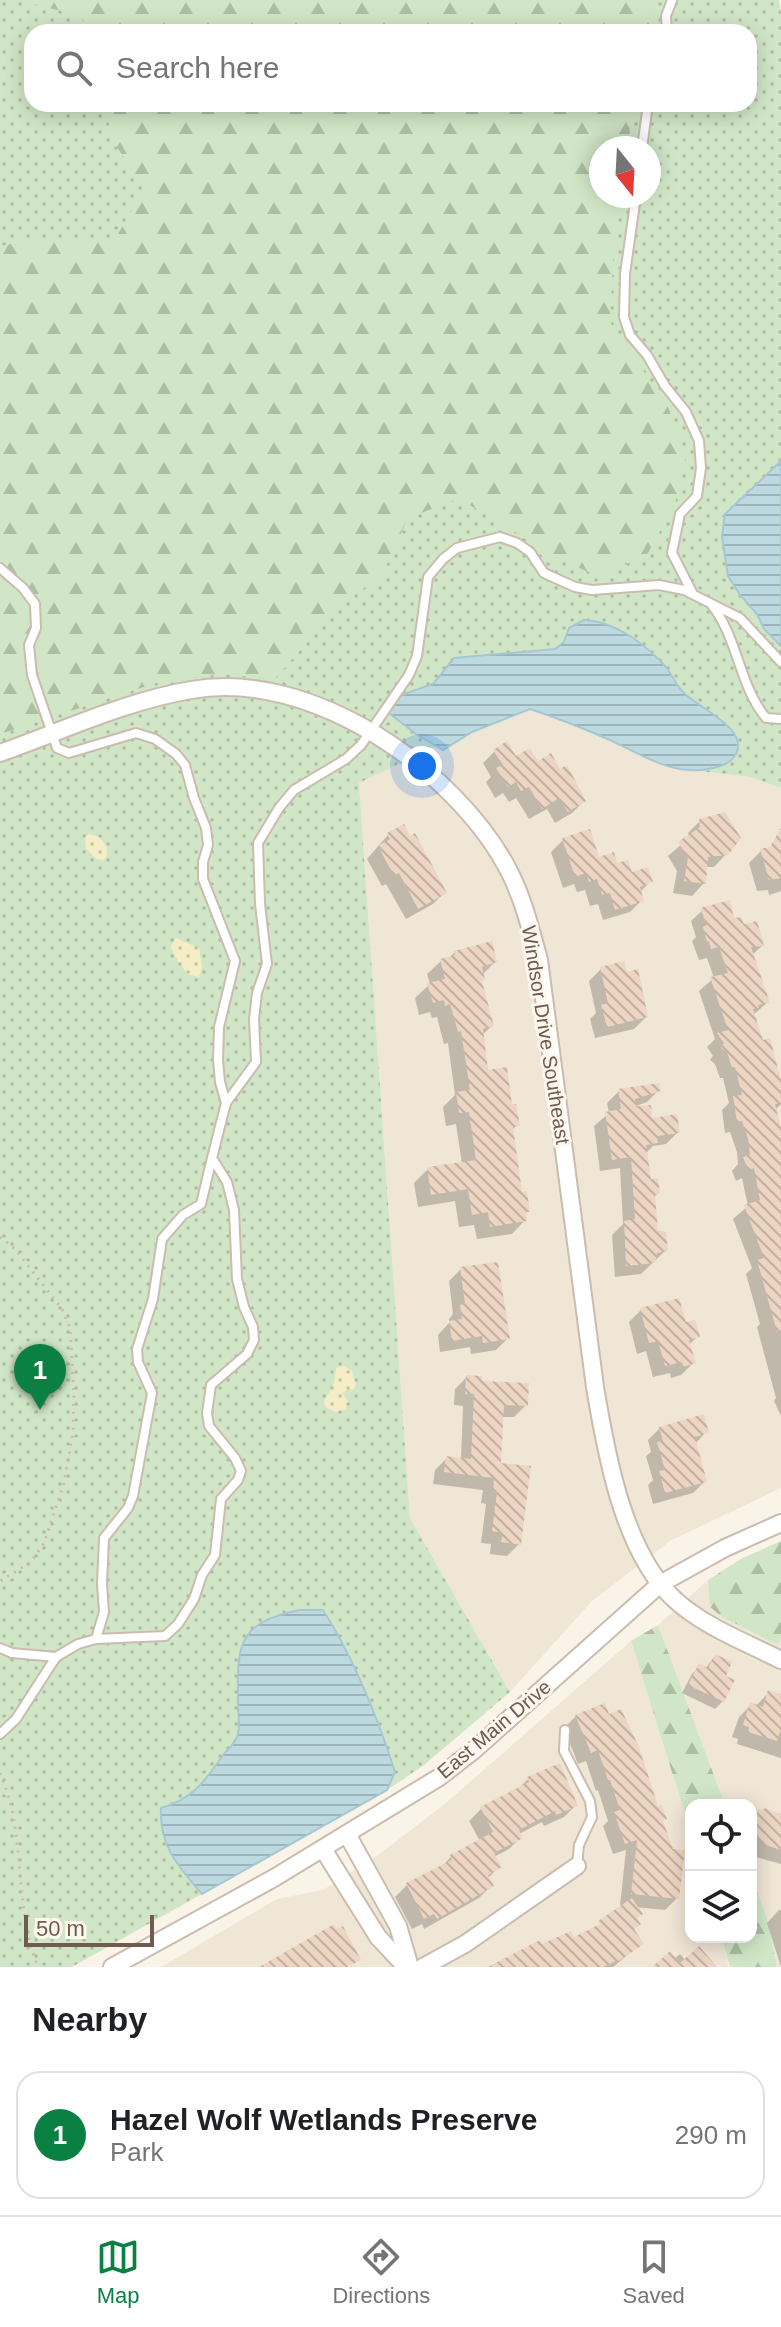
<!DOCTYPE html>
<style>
:root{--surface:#fff;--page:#f6f6f6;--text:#202124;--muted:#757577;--line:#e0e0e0;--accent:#0b8043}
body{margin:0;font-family:Helvetica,sans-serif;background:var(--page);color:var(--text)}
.controls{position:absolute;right:24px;bottom:24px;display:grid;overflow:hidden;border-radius:16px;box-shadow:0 4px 20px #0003}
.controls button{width:72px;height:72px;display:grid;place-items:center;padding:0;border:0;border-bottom:2px solid var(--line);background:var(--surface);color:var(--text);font:40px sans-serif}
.compass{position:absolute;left:589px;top:136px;width:72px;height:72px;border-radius:50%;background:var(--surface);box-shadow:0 4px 20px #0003;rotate:162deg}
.scale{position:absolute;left:24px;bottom:20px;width:130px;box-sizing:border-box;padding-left:8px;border:4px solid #705c4e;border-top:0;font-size:22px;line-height:28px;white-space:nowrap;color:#705c4e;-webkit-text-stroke:6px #fdf7ed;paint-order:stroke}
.you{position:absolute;left:422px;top:766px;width:28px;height:28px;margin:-20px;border:6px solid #fff;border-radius:50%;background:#1a73e8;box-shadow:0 0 0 12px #1a73e833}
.badge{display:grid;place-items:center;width:52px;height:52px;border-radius:50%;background:var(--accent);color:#fff;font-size:26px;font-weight:700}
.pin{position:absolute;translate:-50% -66px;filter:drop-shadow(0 2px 4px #0008)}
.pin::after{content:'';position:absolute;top:42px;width:28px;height:24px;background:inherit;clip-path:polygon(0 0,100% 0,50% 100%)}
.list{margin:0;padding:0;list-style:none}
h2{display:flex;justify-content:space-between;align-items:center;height:104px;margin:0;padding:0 32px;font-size:34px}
h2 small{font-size:26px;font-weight:400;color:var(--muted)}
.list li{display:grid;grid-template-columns:52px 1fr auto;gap:24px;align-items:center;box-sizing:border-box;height:128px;margin:0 16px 16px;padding:0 16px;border:2px solid var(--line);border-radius:24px}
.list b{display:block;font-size:30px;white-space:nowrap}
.list p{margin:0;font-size:26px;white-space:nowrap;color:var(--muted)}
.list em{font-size:26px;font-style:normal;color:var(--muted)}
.icon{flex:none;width:44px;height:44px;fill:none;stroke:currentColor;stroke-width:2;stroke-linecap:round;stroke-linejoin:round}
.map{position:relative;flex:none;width:781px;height:1967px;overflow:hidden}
.search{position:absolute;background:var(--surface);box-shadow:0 4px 20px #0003;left:24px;right:24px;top:24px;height:88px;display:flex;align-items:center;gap:20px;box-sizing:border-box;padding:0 28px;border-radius:24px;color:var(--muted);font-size:30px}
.sheet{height:248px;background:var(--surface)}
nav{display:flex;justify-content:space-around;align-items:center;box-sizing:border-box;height:112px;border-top:2px solid var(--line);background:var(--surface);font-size:22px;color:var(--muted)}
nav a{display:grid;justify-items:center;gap:4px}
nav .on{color:var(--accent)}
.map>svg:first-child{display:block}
.residential{fill:#f0e6d6}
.green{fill:url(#green-dots);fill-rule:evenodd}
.forest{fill:url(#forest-firs)}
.sand{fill:url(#sand-dots)}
.water{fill:url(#water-rules);stroke:#a5c8d2;stroke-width:2}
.shadow{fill:#0003}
.building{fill:url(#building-back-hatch)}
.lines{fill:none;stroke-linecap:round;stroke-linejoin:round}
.lane-casing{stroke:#cabcae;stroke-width:12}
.street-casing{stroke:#cabcae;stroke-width:20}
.path{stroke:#d1b9a5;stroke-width:3;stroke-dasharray:2 6;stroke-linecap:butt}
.lane{stroke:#fff;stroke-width:8}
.street{stroke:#fff;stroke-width:16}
.labels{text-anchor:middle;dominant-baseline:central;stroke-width:6;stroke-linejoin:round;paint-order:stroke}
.street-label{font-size:20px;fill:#705c4e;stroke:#fdf7ed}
</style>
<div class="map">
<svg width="781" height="1967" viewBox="0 0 781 1967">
<defs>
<pattern id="green-dots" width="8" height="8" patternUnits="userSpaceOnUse" patternTransform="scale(2)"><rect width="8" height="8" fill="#d1e6c7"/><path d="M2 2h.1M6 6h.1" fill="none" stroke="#aebea4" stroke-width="1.8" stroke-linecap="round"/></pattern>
<pattern id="forest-firs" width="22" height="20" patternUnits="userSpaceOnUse" patternTransform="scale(2)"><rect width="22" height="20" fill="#d1e6c7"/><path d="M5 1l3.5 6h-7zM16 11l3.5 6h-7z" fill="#aebea4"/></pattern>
<pattern id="sand-dots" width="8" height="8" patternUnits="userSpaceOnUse" patternTransform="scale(2)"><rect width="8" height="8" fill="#f5edc5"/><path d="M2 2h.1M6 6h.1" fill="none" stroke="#cbc3a2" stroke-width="1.8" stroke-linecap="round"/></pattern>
<pattern id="water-rules" width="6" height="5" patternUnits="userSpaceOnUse" patternTransform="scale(2)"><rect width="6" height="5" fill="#bddae1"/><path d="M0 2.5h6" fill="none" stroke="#9eb4b9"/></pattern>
<pattern id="building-back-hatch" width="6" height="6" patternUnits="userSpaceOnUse" patternTransform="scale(2)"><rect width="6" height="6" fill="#ecd5c2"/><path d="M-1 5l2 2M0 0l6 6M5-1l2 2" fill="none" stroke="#c4b0a0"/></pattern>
</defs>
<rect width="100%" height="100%" fill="#faf3e7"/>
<g class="residential">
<path d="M530 709 578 725 663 764 689 770 750 777 781 788V1488L670 1541 592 1601 510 1692 410 1518 359 783 392 767 0 734 392 728 443 749 472 732Z"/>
<path d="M781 1541V1967H777L767 1918 751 1875V1805H725L658 1625 708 1580 741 1559Z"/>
<path d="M631 1641 691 1833V1937H721L729 1967H161L277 1899 323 1890 377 1856 446 1803Z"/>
</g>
<path class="green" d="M0 0H779L781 13V788L750 777 689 770 663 764 524 704 359 783 410 1518 510 1692 424 1765 387 1790 72 1967H0ZM32 32H749V104H32ZM601 148H649V196H601Z"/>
<g class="forest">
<path d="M17 0H657L649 32H89L81 16Z"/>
<path d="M107 104H633L627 148H601V196H621L614 243 610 322 668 407 686 457 675 504 648 553 600 577 552 556 495 519 458 499 408 518 382 575 338 607 275 679 221 674 156 683 0 734V246L39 238 114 241 144 189 110 136Z"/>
<path d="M781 1541V1637L778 1645 722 1617 710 1607 708 1580 741 1559Z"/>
<path d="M658 1625 725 1805H691V1833L631 1641Z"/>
<path d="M751 1875 767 1918 777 1967H730L721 1937H751Z"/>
</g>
<g class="sand">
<path d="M89 834 99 837 107 847 106 858 103 860 96 859 86 848 85 837Z"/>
<path d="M176 938 199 948 202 968 199 977 187 974C182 966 171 952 171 945Z"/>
<path d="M343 1366 352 1371 356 1383 354 1389 346 1390 343 1393 348 1402 346 1410 335 1412 326 1407 324 1401 334 1384 336 1368Z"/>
</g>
<g class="water">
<path d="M781 461V646L764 629 757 614 740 595 728 576 722 537 725 514Z"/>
<path d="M584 620C615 621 645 644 666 667 672 675 676 685 683 692 696 707 754 730 734 757 726 768 702 771 689 770 662 769 634 751 610 740 583 728 557 718 530 709L472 732 443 750 416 734 389 713 401 695 433 684 454 658 555 649 564 642 569 628Z"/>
<path d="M299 1610H323C355 1660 377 1716 395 1772L387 1790 202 1894C178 1866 159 1846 161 1808 194 1799 205 1780 224 1754 229 1748 237 1741 238 1734 240 1725 238 1712 238 1703 237 1645 237 1623 299 1610Z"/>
</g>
<g class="shadow">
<path d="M495 751 516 759 584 801 572 813 555 823 547 809 529 819 516 798 509 802 503 793 495 798 486 782 491 777 483 763Z"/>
<path d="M700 821 726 854 714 867H705L704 883 692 896 673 893 677 871 668 856 689 838 688 833Z"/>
<path d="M388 835 445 892 433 904 406 919 386 884 382 886 367 859Z"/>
<path d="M563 840 597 860 650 882 639 893 642 900 630 912 603 920 598 904 590 906 585 890 577 892 574 884 563 888 551 852Z"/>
<path d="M781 844V891L769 895 768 890 757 891 749 863 761 851Z"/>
<path d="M704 909 732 920 762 946 752 955 768 1002 753 1015 781 1088V1104L775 1110 781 1134V1416L774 1401 776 1398 757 1327 760 1324 746 1274 752 1268 733 1219 748 1206 742 1178 736 1181 732 1171 738 1164 737 1152 730 1132 725 1133 722 1110 729 1103 723 1078H720L715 1064 710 1060 713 1056 707 1047 715 1039 699 991 714 978 707 958 699 960 692 941 696 937 691 921Z"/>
<path d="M455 952 495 962 482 975 480 983 492 1026 481 1036 487 1072 510 1106 517 1125 511 1131 520 1194 528 1211 524 1215 525 1220 512 1234 477 1239 474 1225 459 1227 455 1201 418 1207 414 1183 428 1169 462 1164 456 1124 446 1126 443 1107 455 1095 448 1043 444 1044 437 1017 432 1018 430 1012 419 1015 415 998 430 984 427 974 441 961 448 959Z"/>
<path d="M601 969 646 1017 634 1029 595 1038 590 1019 596 1013 589 981Z"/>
<path d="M659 1090 647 1102 633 1107 651 1120 678 1132 666 1144 653 1146 645 1154 649 1181 658 1193 653 1198 656 1232 666 1250 641 1274 615 1277 612 1235 623 1224 620 1168 600 1171 594 1126 609 1113 607 1103 619 1091Z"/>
<path d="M461 1269 508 1338 496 1350 471 1354 470 1347 440 1352 438 1335 449 1323V1319L453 1314 449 1281Z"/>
<path d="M641 1310 684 1325 698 1336 689 1345 693 1363 681 1375 671 1378 670 1373 653 1377 646 1351 637 1354 629 1322Z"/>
<path d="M467 1377 526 1405 514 1417H502L499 1464 519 1544 507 1556 490 1554 491 1544 481 1543 486 1504 481 1503 483 1490 433 1484 435 1470 447 1458 461 1460 463 1406 454 1405 455 1389Z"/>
<path d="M660 1428 706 1432 695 1444 705 1481 693 1493 653 1504 648 1485 653 1480 646 1456 651 1452 648 1440Z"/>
<path d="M715 1656 723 1677V1701L715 1709 682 1693 692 1674 700 1666 705 1669Z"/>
<path d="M769 1692 781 1696V1758L737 1744 738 1739 732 1737 739 1717 751 1705 756 1706Z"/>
<path d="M576 1716 665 1818 661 1822 677 1898 665 1910 635 1907 632 1930 642 1943 613 1967H498L541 1947 573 1940 592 1931 624 1906 620 1905 626 1850 613 1854 603 1826 608 1821 598 1790 596 1791 586 1761 578 1764 564 1728Z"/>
<path d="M528 1779 576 1805 564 1817 544 1826 542 1822 519 1834 521 1837 509 1849 494 1857 499 1867 487 1879 491 1886 479 1898 424 1929 422 1924 412 1929 395 1897 407 1885 439 1869 451 1857 480 1841 469 1821 481 1809 517 1790Z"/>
<path d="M755 1811 781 1816V1864L752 1856 751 1815Z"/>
<path d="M779 1910H781V1967L767 1923Z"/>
<path d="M680 1954 686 1961 714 1967H655L674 1959Z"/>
</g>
<g class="building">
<path d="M507 741 516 756 530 748 538 761 551 753 560 769 567 765 586 801 568 812 559 798 542 809 529 787 521 791 516 782 508 787 496 768 503 765 493 750Z"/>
<path d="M725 812 741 838 728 855 708 857 706 884 684 881 688 858 678 842 700 827 699 819Z"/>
<path d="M404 824 410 836 415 833 447 893 418 909 399 873 394 876 378 846 390 839 387 833Z"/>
<path d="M781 828V878L769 880 760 849 770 847Z"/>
<path d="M590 829 599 857 614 852 617 863 628 860 632 872 648 867 653 882 640 887 644 901 615 910 610 893 602 895 597 879 589 882 586 873 575 877 562 838Z"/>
<path d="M730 900 734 918 741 917 744 924 757 921 764 946 751 947 770 1003 758 1005 759 1008 753 1009 763 1040 770 1038 781 1080V1103L775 1104 781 1128V1331L777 1332 757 1260 764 1258 744 1205 760 1200 754 1168 748 1170 743 1157 750 1154 748 1139 742 1121 737 1122 733 1096 742 1095 735 1067 732 1068 727 1052 721 1048 724 1043 717 1033 728 1030 710 977 728 973 719 947 711 949 709 941 707 942 703 927 707 925 700 908Z"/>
<path d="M492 941 497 962 482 967 485 980 482 981 494 1026 483 1029 488 1070 507 1067 512 1104H516L520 1126 513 1127 522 1192 527 1191 530 1212H526L527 1221 490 1227 488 1212 472 1215 468 1189 431 1195 427 1167 476 1160 469 1112 459 1113 456 1092 470 1090 461 1031 458 1032 450 1004 445 1006 444 1000 433 1003 427 983 445 979 440 959 455 955 454 951Z"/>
<path d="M624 961 627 972 638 969 648 1017 607 1027 601 1005 608 1003 600 967Z"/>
<path d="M659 1083 661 1091 635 1099 636 1106 651 1105 652 1118 677 1114 680 1133 657 1136 658 1143 646 1145 651 1179 658 1178 660 1194H655L658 1230 666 1232 668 1251 657 1253 655 1263 626 1266 624 1221 635 1219 631 1157 612 1160 605 1112 621 1109 618 1089Z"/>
<path d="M498 1262 510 1339 483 1343 482 1336 452 1341 449 1321 462 1319 460 1305 465 1304 460 1267Z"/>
<path d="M679 1298 686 1322 695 1320 700 1337 689 1340 696 1363 683 1367 682 1362 665 1366 658 1341 649 1343 640 1308Z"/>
<path d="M466 1375 482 1376V1381L529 1383 528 1406 504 1405 501 1463 531 1466 521 1545 501 1542 503 1533 492 1531 497 1492H493L494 1478 444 1472 446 1456 471 1459 474 1394H465Z"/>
<path d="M704 1414 709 1433 695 1437 707 1482 665 1493 659 1471 665 1470 657 1442 663 1441 659 1427Z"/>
<path d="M715 1654 732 1662 726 1676 735 1680 724 1702 688 1685 699 1663 708 1668Z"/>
<path d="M768 1690 781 1694V1729L777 1741 748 1732 749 1727 743 1725 750 1702 763 1707Z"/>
<path d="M605 1703 609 1714 621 1709 639 1747 658 1806 662 1805 667 1819 663 1820 673 1849 685 1850 679 1899 631 1894 637 1840 625 1844 614 1812 620 1810 610 1780H608L598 1750 591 1753 575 1715Z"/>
<path d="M560 1763 578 1806 556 1815 555 1811 519 1830 523 1838 494 1853 502 1867 488 1875 494 1886 437 1919 434 1914 424 1919 406 1883 452 1860 450 1855 493 1832 480 1807 529 1782 527 1777Z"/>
<path d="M755 1808 763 1811 764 1808 781 1814V1850L762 1844 763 1841 758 1839 759 1836 751 1833V1819Z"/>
<path d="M632 1898 643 1914 637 1918 641 1924 634 1929 644 1944 617 1962 616 1961 603 1967H488L540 1940 542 1944 571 1931 574 1937 600 1924 598 1921Z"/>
<path d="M334 1924 336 1929 343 1926 361 1960 347 1967H259Z"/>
<path d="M699 1946 717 1967H652L670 1951 680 1963Z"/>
</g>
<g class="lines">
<defs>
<g id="lane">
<path d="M667 32 666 16 672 0"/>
<path d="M642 148 648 104"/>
<path d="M636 196 625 274 624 317 630 335 647 355 665 386 686 412 699 441 701 468 697 496 680 514 672 553 693 594"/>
<path d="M0 568 23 588 35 604 36 628 29 645 32 675 57 748 69 753 136 733 155 739 176 754 185 765 194 798 206 828 208 845 203 862V879L235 961 219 1027 218 1060 220 1082 226 1103"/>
<path d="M711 604C738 637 739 686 766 718L781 719"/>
<path d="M96 1639 104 1612 102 1584 104 1538 128 1508 133 1496 152 1393 138 1362 137 1349 153 1299 162 1239 183 1215 201 1204 212 1158"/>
<path d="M0 1648 12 1653 56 1657 16 1719 0 1734"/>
<path d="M56 1657 78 1644 96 1639 165 1636 178 1624 194 1599 202 1575 215 1555 221 1499 238 1480 241 1471 235 1458 209 1426 207 1413 211 1385 247 1354 254 1340 253 1327 244 1307 237 1279 234 1210 227 1182 212 1158 226 1103 256 1062 254 1019 257 993 267 964 260 904 258 843 279 808 294 790 346 759 361 745 409 675 417 656 428 577 443 559 457 548 500 537 517 543 530 552 544 573 575 587 592 590 659 585 684 590 740 618 781 662"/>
<path d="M565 1730 564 1751 590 1801 592 1817 579 1845 577 1866"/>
</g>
<g id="street">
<path d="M0 753C62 731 126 701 191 690 310 668 458 770 510 873 524 901 531 931 539 960L595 1387C606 1453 623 1551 674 1599 703 1626 745 1642 781 1660"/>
<path d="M347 1834 398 1926 410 1967"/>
<path d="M323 1849 378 1937 406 1967"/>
<path d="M112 1967 274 1878 438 1778 473 1751 660 1584 725 1548 781 1523"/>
<path d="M423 1967 465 1944 577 1866"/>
</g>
</defs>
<use href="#lane" class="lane-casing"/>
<use href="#street" class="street-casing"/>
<g class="path">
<path d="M0 1237 15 1249 62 1309 70 1328 74 1392 73 1432 64 1483 44 1543 30 1563 0 1581"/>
<path d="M0 1773C27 1833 13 1906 38 1967"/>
</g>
<use href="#lane" class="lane"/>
<use href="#street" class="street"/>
</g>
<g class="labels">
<g class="street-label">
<text transform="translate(546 1035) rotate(81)">Windsor Drive Southeast</text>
<text transform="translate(494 1729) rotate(-40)">East Main Drive</text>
</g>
</g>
</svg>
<div class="controls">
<button><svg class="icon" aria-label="locate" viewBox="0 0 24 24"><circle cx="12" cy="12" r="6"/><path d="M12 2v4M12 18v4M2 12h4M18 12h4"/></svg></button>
<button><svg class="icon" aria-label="layers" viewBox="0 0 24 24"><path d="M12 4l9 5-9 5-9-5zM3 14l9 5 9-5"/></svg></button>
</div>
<svg class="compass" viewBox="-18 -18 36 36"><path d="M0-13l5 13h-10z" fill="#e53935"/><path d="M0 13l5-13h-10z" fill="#757577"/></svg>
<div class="scale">50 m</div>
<div class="you"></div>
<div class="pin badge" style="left:40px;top:1410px">1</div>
<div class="search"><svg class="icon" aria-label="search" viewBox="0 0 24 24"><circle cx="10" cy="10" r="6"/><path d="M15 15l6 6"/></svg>Search here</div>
</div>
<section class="sheet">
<h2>Nearby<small></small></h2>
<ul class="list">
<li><span class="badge">1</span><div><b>Hazel Wolf Wetlands Preserve</b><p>Park</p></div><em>290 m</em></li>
</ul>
</section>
<nav>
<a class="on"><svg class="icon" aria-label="map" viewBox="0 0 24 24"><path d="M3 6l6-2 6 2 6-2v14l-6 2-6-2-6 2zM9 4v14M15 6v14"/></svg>Map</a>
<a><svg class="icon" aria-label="directions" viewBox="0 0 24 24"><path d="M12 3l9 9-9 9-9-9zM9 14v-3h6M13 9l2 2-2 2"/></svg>Directions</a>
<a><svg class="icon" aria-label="saved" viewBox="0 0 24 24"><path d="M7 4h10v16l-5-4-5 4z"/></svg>Saved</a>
</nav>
